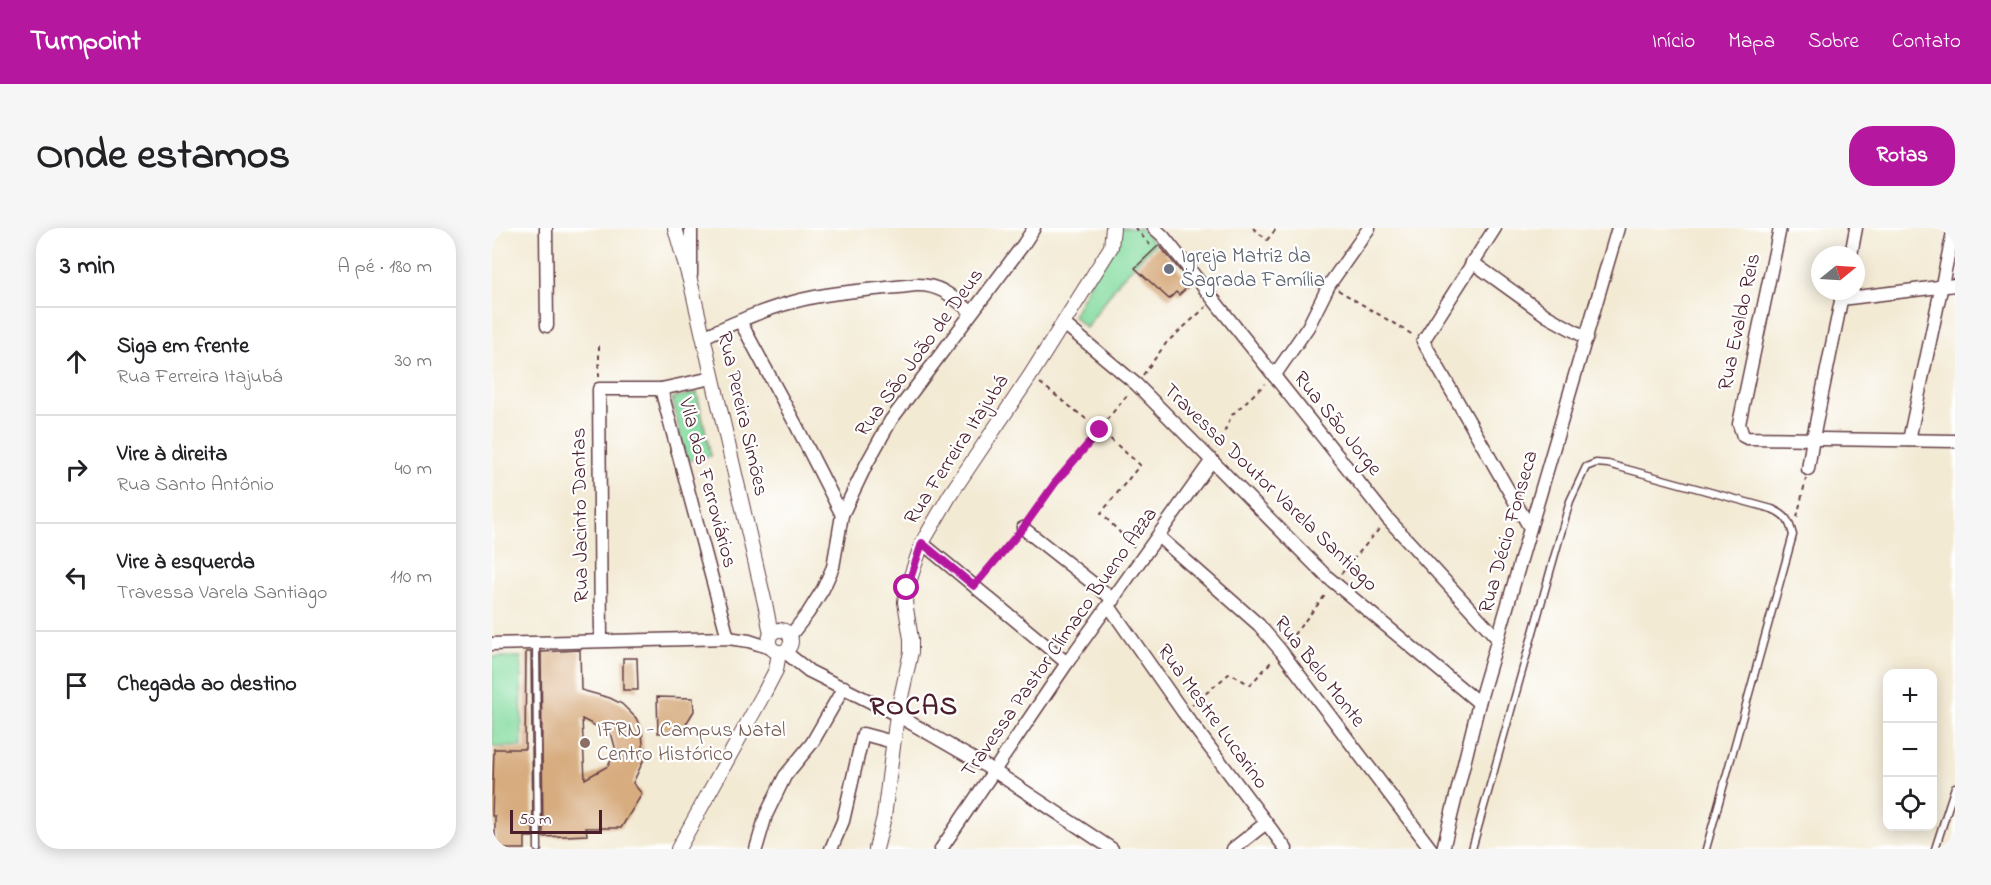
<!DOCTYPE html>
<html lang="pt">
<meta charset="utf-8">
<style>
:root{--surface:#fff;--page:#f6f6f6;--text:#202124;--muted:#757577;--line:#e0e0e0;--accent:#b5179e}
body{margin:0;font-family:"Indie Flower",sans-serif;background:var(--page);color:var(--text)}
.controls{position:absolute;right:18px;bottom:18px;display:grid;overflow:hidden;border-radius:12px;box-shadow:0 3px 15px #0003}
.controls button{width:54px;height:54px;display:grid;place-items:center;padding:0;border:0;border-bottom:2px solid var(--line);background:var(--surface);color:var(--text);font:30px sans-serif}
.compass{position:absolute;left:1319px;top:18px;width:54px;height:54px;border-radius:50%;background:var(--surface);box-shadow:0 3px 15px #0003;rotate:72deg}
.scale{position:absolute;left:18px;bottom:15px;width:92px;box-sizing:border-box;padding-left:6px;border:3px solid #4a1f2b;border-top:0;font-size:16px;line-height:21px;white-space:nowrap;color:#4a1f2b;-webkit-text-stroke:4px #fff;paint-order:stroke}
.stop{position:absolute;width:18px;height:18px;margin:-14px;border:4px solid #b5179e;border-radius:50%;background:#fff}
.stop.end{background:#b5179e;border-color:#fff;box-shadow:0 2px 6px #0008}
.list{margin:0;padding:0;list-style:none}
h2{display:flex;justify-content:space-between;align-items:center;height:78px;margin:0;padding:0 24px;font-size:26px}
h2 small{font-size:20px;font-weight:400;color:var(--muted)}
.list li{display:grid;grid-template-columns:39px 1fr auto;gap:18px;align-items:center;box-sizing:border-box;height:108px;padding:0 24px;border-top:2px solid var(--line)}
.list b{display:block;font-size:22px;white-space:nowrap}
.list p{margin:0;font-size:20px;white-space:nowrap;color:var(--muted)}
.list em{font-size:20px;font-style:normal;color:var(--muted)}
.icon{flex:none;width:33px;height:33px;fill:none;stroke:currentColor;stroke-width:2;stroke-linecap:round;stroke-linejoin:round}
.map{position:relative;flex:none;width:1463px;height:621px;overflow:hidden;border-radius:24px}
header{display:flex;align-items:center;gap:36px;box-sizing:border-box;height:84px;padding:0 30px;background:var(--accent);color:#fff}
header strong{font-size:28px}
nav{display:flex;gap:33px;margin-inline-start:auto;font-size:21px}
.intro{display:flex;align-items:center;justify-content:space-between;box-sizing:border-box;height:144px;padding:0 36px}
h1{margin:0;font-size:42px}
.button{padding:15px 27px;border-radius:24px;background:var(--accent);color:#fff;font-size:21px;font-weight:700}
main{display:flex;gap:36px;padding:0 36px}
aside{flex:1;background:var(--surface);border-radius:24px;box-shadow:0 3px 15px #0003}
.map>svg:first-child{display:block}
.green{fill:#84db9f;stroke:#677d65;stroke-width:1.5}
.building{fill:#d7ac7f;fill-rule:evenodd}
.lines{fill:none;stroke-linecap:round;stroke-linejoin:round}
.service-casing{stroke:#633d44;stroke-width:9}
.minor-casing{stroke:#633d44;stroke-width:15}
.tertiary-casing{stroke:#633d44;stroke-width:16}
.path{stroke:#633d44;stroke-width:2;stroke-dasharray:4.5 4.5;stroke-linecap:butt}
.service{stroke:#fff;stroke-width:6}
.minor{stroke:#fff;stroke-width:12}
.tertiary{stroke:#fff;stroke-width:14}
.route{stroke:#b5179e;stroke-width:8}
.worship-dot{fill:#6b7280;stroke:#fff;stroke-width:2}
.education-dot{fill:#8d6e63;stroke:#fff;stroke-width:2}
.labels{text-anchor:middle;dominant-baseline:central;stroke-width:4.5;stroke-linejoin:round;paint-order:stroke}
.worship-label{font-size:21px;fill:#5b616d;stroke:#fff;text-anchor:start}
.street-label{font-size:21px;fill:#4a1f2b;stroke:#fff}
.education-label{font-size:21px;fill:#785e54;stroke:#fff;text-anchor:start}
.district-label{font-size:27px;font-weight:bold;letter-spacing:1.5px;fill:#4a1f2b;stroke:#fff}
</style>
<header>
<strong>Turnpoint</strong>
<nav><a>Início</a><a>Mapa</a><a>Sobre</a><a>Contato</a></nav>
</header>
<div class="intro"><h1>Onde estamos</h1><a class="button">Rotas</a></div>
<main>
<aside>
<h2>3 min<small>A pé · 180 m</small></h2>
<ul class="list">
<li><svg class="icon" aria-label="ahead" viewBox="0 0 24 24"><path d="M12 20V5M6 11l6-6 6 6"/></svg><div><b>Siga em frente</b><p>Rua Ferreira Itajubá</p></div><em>30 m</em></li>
<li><svg class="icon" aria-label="right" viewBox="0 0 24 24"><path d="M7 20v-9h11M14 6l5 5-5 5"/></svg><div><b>Vire à direita</b><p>Rua Santo Antônio</p></div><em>40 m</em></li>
<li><svg class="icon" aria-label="left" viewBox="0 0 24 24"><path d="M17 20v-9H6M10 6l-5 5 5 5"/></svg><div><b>Vire à esquerda</b><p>Travessa Varela Santiago</p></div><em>110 m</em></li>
<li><svg class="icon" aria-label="arrive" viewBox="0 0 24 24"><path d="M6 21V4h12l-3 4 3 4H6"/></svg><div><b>Chegada ao destino</b></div></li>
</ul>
</aside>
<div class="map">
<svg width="1463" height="621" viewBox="0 0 1463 621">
<rect width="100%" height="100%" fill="#fff"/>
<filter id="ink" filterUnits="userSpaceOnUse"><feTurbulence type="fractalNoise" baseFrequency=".0167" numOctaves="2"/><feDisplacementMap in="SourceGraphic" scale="12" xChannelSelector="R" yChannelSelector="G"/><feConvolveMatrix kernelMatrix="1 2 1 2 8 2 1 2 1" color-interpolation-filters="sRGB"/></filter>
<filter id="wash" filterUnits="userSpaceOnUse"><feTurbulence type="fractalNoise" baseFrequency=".008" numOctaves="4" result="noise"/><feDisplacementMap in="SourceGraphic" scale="24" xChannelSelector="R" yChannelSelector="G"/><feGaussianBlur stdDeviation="1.35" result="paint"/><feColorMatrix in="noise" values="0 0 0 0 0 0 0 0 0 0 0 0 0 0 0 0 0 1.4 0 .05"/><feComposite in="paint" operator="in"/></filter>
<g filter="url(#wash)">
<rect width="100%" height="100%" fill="#f3ead4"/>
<g class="green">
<path d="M626 0H648L663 16 628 52 594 100 581 88Z"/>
<path d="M205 165 219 228 194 233 180 170Z"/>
<path d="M0 429H29L30 519H0Z"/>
</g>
<g id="blocks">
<g class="building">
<path d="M667 17 699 56 687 67 684 64 677 71 643 40Z"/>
<path d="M88 422 89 462 118 470 130 476 144 490 150 503 152 531 141 555 150 566 129 600H94L95 607 51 609 49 424ZM90 491 116 504 120 508 123 519V526L116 538 93 551Z"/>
<path d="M34 424H39L41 609H33V621H3V588H0L2 521H33Z"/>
<path d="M131 430H145L146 462H131Z"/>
<path d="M165 469 201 470 202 483 189 504 166 505Z"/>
</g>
</g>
</g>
<g filter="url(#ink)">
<use href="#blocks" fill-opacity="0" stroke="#633d44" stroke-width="1.5"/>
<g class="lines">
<defs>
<g id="service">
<path d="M44 415 46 621"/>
<path d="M980 621 1078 273 1094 239 1104 235 1116 236 1280 281C1294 287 1297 292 1301 307L1214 621"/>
<path d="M1443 621 1463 559"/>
</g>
<g id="minor">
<path d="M54 0 55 98"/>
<path d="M662 0 671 8 896 291 1006 411"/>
<path d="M1003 0 931 113 1038 300"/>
<path d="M1288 0 1247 196 1251 208 1255 210 1463 213"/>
<path d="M1359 27 1364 0"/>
<path d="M980 34 1055 88 1095 110"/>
<path d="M199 47V0"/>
<path d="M1349 71 1463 57"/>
<path d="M248 93 304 197 350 287"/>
<path d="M571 95 644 156 833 347 987 475"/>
<path d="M211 109C240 96 270 82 301 74 341 63 383 62 424 57 448 56 461 69 479 84"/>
<path d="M782 148 816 99 837 57 877 0"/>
<path d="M220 150 169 161 236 410"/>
<path d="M1417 212 1462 0"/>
<path d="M1316 241 1321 210 1351 63"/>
<path d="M531 300 622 372"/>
<path d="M666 308 767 397 789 423 939 621"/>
<path d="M430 315 575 435"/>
<path d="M617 378 691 484 794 621"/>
<path d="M298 408 316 385 331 361 341 339 350 287 375 235 399 192 531 17 542 0"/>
<path d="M109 412 107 161H169"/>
<path d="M0 416 236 410 257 413 279 420"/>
<path d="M293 424 317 443 405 487 502 543 620 621"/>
<path d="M264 621 274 587 293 548 320 515 352 459"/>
<path d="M339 621 351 593 371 506 401 514"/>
<path d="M449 621 575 435 720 232"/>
<path d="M741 621 774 595"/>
<path d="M951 621 987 475 1126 0"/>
</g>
<g id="tertiary">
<path d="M183 0 199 56 274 380 279 406"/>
<circle cx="288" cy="413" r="11"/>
<path d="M186 621 271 467 284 442 287 425"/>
<path d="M384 621 392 589 405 487 419 424V411L413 374 415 360 430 315 458 267 538 148 619 19 621 0"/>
</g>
</defs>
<use href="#service" class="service-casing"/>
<use href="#minor" class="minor-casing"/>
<use href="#tertiary" class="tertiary-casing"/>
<g class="path">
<path d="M643 0 660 19"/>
<path d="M761 0 775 12 785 0"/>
<path d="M846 62 921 107"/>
<path d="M651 147 675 114 714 79"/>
<path d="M107 149V114"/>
<path d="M548 155 608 202 648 237 609 285 643 320"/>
<path d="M725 220 740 187 773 156"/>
<path d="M1305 289 1314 251"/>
<path d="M537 291 563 255 636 166"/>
<path d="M849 346 888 300"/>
<path d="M490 349 523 310"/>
<path d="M796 414 835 365"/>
<path d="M700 477 738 445 758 457 780 433"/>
</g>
<use href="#service" class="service"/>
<use href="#minor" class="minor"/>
<use href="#tertiary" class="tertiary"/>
</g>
</g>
<g class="lines" filter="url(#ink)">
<path class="route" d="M415 360 430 315 482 358 531 300 563 255 608 202"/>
</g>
<circle class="worship-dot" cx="677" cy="41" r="6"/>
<circle class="education-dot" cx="93" cy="515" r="6"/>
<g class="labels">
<g class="worship-label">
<text x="689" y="29">Igreja Matriz da<tspan x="689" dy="24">Sagrada Família</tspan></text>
</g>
<g class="street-label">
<text transform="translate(1248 94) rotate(-78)">Rua Evaldo Reis</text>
<text transform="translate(428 125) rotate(-54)">Rua São João de Deus</text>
<text transform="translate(250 186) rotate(77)">Rua Pereira Simões</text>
<text transform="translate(845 196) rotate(51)">Rua São Jorge</text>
<text transform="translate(465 222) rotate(-57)">Rua Ferreira Itajubá</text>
<text transform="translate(215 255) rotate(75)">Vila dos Ferroviários</text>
<text transform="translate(778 260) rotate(44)">Travessa Doutor Varela Santiago</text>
<text transform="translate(89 287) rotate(-91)">Rua Jacinto Dantas</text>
<text transform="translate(1017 304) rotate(-74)">Rua Décio Fonseca</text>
<text transform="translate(568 415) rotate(-55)">Travessa Pastor Clímaco Bueno Azza</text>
<text transform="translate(827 444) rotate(52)">Rua Belo Monte</text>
<text transform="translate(720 489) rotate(54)">Rua Mestre Lucarino</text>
</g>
<g class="education-label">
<text x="105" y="503">IFRN - Campus Natal<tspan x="105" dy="24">Centro Histórico</tspan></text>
</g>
<g class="district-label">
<text x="422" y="479">ROCAS</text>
</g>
</g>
</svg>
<div class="controls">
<button>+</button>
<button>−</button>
<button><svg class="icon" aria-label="locate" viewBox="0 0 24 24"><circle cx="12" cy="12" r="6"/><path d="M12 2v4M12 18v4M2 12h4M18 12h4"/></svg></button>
</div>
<svg class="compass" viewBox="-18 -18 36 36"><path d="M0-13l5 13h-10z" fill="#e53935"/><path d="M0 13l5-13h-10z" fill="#757577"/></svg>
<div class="scale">50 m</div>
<div class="stop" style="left:415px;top:360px"></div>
<div class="stop end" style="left:608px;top:202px"></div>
</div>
</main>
